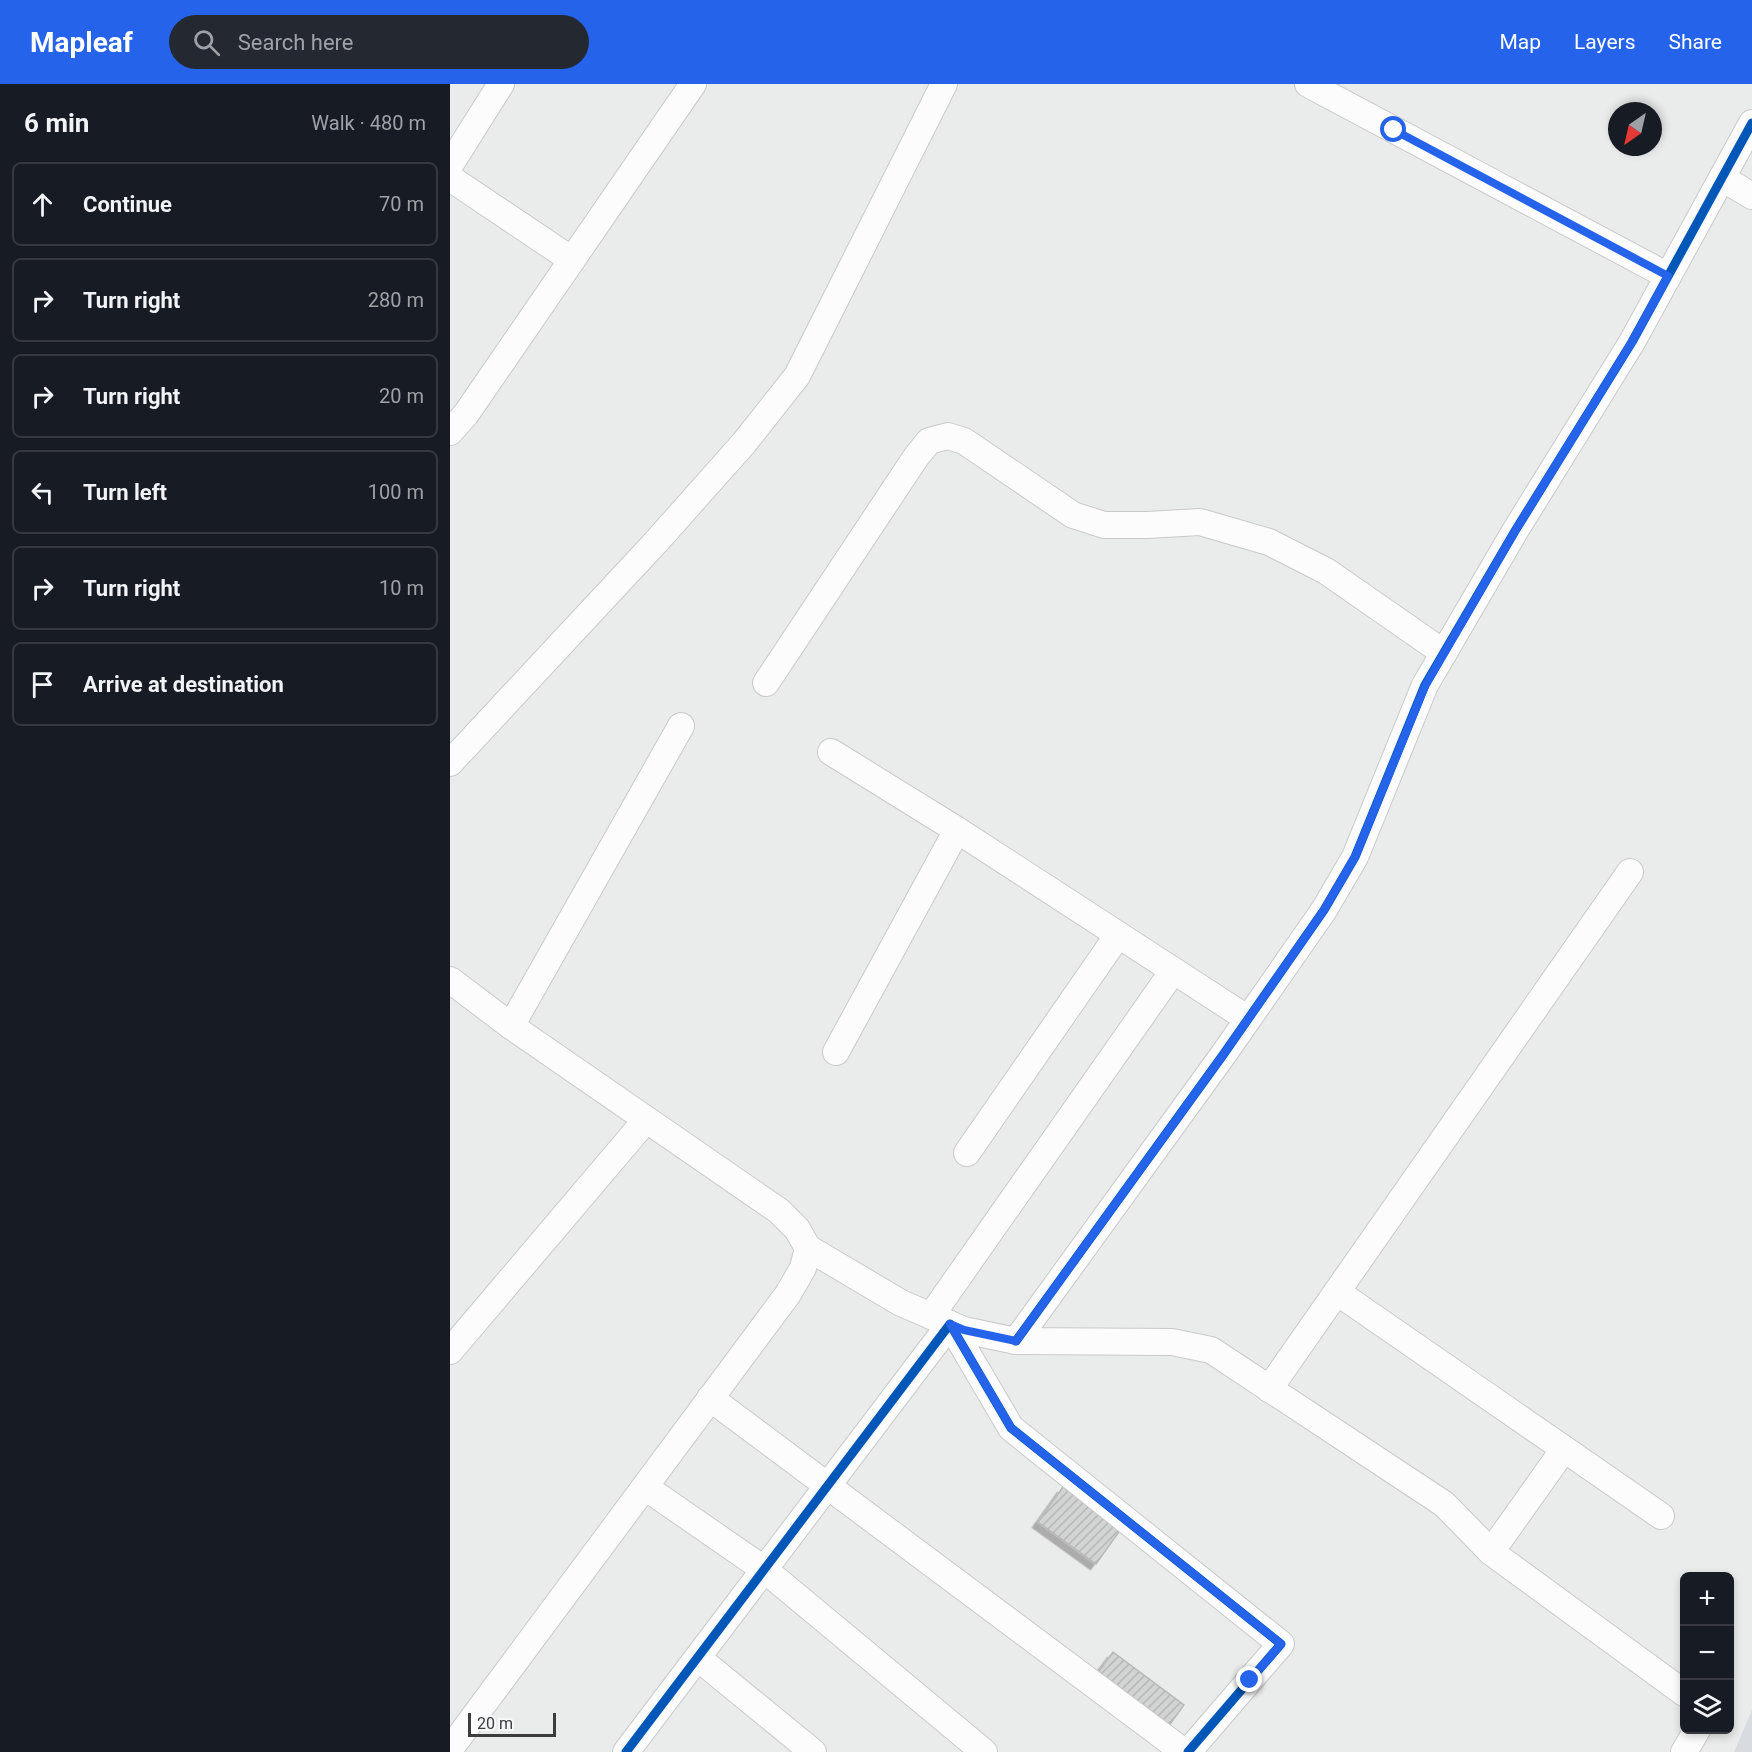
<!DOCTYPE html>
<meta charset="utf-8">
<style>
:root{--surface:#171b24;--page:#242831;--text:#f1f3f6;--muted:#9ea1a6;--line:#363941;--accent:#2563eb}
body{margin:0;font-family:Roboto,sans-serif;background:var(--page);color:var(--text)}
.controls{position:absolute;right:18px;bottom:18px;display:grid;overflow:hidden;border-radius:9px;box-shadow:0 3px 9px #0003}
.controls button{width:54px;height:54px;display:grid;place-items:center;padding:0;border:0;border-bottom:2px solid var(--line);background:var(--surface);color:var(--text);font:30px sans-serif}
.compass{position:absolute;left:1158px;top:18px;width:54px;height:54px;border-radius:50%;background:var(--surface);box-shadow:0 3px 9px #0003;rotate:214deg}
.scale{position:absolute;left:18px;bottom:15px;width:88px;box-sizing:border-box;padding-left:6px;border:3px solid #3c3c3d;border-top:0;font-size:16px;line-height:21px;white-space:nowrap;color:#3c3c3d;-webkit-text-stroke:4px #f7f8f9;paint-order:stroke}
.stop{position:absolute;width:18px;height:18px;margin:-14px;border:4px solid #2563eb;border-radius:50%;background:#fff}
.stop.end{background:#2563eb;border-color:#fff;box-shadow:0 2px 6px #0008}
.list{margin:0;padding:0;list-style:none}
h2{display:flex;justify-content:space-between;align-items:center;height:78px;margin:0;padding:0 24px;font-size:26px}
h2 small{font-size:20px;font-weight:400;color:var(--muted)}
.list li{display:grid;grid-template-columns:39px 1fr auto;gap:18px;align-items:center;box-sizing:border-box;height:84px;margin:0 12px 12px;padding:0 12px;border:2px solid var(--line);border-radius:9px}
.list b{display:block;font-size:22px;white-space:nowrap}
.list em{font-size:20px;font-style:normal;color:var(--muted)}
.icon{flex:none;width:33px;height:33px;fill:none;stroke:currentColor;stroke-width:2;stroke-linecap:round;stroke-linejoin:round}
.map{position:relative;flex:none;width:1302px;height:1668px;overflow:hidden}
header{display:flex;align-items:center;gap:36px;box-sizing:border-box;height:84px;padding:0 30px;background:var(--accent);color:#fff}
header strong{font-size:28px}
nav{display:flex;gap:33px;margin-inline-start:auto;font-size:21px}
.search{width:420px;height:54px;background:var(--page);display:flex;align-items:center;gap:15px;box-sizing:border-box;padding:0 21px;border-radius:33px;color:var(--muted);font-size:22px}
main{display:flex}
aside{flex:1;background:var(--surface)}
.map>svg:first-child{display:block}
.built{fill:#d8dce0}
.building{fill:url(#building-hatch);stroke:#b7b7b7;stroke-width:1.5;filter:url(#shadow)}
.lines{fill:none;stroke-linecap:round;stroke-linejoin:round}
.street-casing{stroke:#c9c9c9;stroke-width:28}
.street{stroke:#fcfcfc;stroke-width:26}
.cycleway-casing{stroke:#f7f8f9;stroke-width:13}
.cycleway{stroke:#0057b8;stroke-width:9}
.route{stroke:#2563eb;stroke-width:8}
</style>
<header>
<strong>Mapleaf</strong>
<div class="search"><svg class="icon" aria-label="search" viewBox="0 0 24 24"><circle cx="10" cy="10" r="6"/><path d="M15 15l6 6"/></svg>Search here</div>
<nav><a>Map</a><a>Layers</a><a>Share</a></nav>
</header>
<main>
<aside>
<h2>6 min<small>Walk · 480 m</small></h2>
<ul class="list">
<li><svg class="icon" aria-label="ahead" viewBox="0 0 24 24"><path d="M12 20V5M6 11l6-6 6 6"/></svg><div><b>Continue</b></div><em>70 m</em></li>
<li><svg class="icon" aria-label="right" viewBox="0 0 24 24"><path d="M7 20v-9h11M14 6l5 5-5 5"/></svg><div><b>Turn right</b></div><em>280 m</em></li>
<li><svg class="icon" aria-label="right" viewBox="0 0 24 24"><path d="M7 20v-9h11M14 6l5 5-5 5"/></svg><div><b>Turn right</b></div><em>20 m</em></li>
<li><svg class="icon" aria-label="left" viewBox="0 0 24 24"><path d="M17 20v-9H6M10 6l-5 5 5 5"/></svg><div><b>Turn left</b></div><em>100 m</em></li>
<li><svg class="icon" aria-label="right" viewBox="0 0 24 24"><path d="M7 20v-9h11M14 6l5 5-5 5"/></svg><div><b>Turn right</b></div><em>10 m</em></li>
<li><svg class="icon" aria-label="arrive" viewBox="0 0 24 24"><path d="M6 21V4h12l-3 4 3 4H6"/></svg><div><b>Arrive at destination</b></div></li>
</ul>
</aside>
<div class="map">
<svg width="1302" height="1668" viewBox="0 0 1302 1668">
<defs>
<pattern id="building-hatch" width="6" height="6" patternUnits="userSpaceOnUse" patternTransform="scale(1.5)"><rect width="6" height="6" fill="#d2d3d3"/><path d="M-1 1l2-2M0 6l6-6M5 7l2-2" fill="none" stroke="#b5b6b6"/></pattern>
<filter id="shadow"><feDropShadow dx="-5.5" dy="5.5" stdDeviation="0" flood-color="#0004"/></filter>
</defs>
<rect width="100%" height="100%" fill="#eaebeb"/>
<path class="built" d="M1302 1626V1668H1284Z"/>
<g class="building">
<path d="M613 1403 671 1445 646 1480 588 1438Z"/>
<path d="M663 1568 734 1621 718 1643 647 1590Z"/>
</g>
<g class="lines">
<defs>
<g id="street">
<path d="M858 0 1218 192"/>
<path d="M0 81 51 0"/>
<path d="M0 94 122 176"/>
<path d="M1272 94 1302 112"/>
<path d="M0 348 16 330 243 0"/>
<path d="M316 599 466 373 479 357 498 352 514 357 623 431 654 441H697L750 438 819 458 876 487 994 569"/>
<path d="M381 668 507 746 798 935"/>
<path d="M0 679 206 458 294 359 347 292 494 0"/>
<path d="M0 896 61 942 329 1127 347 1145 358 1164 353 1184 338 1210 0 1665"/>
<path d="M61 942 231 642"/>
<path d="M386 968 507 746"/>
<path d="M517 1069 668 851"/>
<path d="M358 1164 451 1219 514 1246 566 1257 722 1258 761 1266 994 1420 1041 1468 1234 1609"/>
<path d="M887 1208 1211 1432"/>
<path d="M481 1232 723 887"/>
<path d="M566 1257 773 971 874 826 905 773 975 601 1065 447 1182 258 1302 39"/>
<path d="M0 1267 196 1036"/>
<path d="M819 1305 1180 788"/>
<path d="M260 1314 734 1668"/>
<path d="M195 1403 315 1486 534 1668"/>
<path d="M1041 1468 1114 1365"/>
<path d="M248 1574 363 1668"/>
<path d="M176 1668 500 1240 561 1344 831 1560 738 1668"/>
<path d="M1234 1668 1247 1646"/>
</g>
</defs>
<use href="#street" class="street-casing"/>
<use href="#street" class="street"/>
<defs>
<g id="cycleway">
<path d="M566 1257 773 971 874 826 905 773 975 601 1065 447 1182 258 1302 39"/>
<path d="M176 1668 500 1240 561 1344 831 1560 738 1668"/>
</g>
</defs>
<use href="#cycleway" class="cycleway-casing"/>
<use href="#cycleway" class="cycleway"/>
</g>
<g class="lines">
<path class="route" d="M800 1596 831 1560 561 1344 500 1240 514 1246 566 1257 773 971 874 826 905 773 975 602 1065 447 1182 258 1218 192 944 46"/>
</g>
</svg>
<div class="controls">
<button>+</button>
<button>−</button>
<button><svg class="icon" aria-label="layers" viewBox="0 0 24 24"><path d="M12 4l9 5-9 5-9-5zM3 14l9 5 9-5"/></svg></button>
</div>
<svg class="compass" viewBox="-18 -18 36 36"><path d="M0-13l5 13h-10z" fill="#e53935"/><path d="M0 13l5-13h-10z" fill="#9ea1a6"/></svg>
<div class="scale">20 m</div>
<div class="stop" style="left:944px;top:46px"></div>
<div class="stop end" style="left:800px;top:1596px"></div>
</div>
</main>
